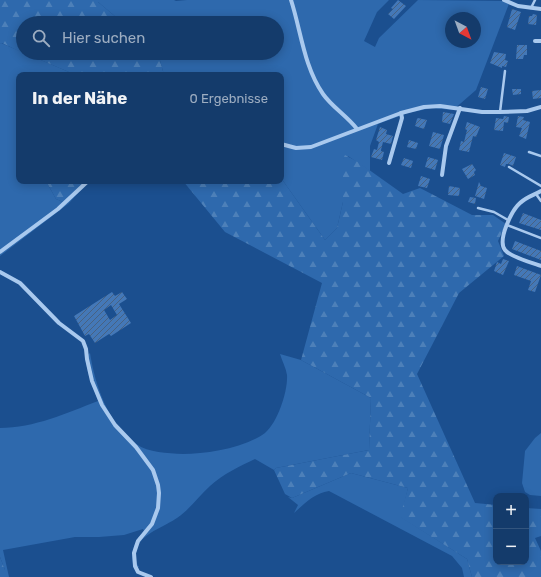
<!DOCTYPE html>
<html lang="de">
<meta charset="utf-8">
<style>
:root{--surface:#143b6b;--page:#1d4271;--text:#f1f3f6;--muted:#9dadc1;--line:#33557e}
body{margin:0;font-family:Rubik,sans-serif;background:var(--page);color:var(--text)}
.controls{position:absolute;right:12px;bottom:12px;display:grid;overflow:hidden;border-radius:8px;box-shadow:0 2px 10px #0003}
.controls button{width:36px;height:36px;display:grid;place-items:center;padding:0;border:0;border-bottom:1px solid var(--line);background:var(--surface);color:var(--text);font:20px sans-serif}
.compass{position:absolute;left:445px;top:12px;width:36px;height:36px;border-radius:50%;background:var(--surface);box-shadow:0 2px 10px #0003;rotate:139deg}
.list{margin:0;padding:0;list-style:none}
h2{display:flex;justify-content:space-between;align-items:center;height:52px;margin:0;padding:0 16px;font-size:17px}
h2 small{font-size:13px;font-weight:400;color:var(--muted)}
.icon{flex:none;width:22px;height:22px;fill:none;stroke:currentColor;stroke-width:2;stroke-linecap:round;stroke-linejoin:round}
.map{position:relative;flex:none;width:541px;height:577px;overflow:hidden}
.search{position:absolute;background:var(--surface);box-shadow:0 2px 10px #0003;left:16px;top:16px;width:268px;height:44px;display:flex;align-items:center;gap:10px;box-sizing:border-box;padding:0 14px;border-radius:22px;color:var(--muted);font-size:15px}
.panel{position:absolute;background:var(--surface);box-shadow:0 2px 10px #0003;left:16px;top:72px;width:268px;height:112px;border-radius:8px}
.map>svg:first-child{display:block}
.green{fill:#2e69ad;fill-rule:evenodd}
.forest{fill:url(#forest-firs)}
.building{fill:url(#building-hatch);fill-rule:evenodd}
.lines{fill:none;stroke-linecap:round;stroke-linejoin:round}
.service{stroke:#a9c9ee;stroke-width:2.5}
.minor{stroke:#a9c9ee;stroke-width:4}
</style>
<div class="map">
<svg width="541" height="577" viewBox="0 0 541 577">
<defs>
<pattern id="forest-firs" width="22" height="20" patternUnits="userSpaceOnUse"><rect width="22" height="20" fill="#2e69ad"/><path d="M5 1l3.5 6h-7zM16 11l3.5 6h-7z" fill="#4d80b9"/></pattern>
<pattern id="building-hatch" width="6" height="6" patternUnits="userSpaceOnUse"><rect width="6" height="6" fill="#4478b7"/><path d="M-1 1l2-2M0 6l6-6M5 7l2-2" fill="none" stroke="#486282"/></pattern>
</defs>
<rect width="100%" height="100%" fill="#1b4f8f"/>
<g class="green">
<path d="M98 0H174L176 1 187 0H389L377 12 364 41 375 47 379 38 418 0 510 1 476 90 453 110 432 108 408 113 378 124 370 146V171L348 156 343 159V202L337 228 325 240 281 178V75H164L158 53H277V23H123L98 2ZM451 18H475V42H451Z"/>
<path d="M1 43 69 72V75H19V181H46L56 199 68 204 0 256V44Z"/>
<path d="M90 353C95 385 108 424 136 444 149 453 167 453 183 454 207 454 245 448 265 433 278 422 288 391 287 375 286 368 282 361 280 354L301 360 371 398 369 450 276 468 274 470 255 459C240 466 223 474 210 486 199 496 190 509 177 518 167 525 145 533 139 544 135 551 134 560 139 567L134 569C130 552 133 544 144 531L143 529 124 535 99 537H75L3 550 9 577H5V570L0 557V428C34 428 67 413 98 401L88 373 85 357Z"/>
<path d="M541 433V496L530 495 525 492 522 483 525 451 535 438Z"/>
<path d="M351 473 408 488 401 517 467 559 472 577H464L462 568 452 556 329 491C315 493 305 503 294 513L298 505 288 497 292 498Z"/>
</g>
<g class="forest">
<path d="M0 0H98V2L123 23H23V53L2 43 0 44Z"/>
<path d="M24 53H158L164 75H69V72Z"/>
<path d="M345 155 358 162 403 194 420 188 472 215H493L506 224 498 241 504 256 459 293 417 374 475 503 496 505V562H526V508L541 509V536L535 538 541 551V577H472L467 559 400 517 408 488 351 473 292 498 285 494 274 470 276 468 369 450 371 398 301 360 322 283 225 232 183 181H281V178L325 240 337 228 343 202V159Z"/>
<path d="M46 181H89L68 204 56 199Z"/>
<path d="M0 557 5 570V577H0Z"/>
</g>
<g class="building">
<path d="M398 0 406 6 394 19 388 14 393 9 391 8Z"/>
<path d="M512 9 521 12 515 30 507 27Z"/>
<path d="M533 14 537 15 536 25 528 24 529 16H532Z"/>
<path d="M517 45H527V55H524L523 59H516Z"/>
<path d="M494 52 506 54 505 60 508 61 506 67 502 66V68L490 63Z"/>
<path d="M481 87 488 89 485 99 478 97Z"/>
<path d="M512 89H521V94L513 95Z"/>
<path d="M541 90V98L533 99 532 91Z"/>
<path d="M443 112 454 114 450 124 442 122Z"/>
<path d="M504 116 509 117 508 123 504 122 503 131 494 130 496 118 503 119Z"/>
<path d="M518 116 524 117 523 120 530 122 526 139 519 136 522 128 516 127Z"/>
<path d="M418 118 427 120 424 129 415 126 417 119Z"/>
<path d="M467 122 480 127 476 137 473 136 469 152 459 150 461 141 464 142 467 130 465 129Z"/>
<path d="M380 127 387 130 386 134 393 136 391 144 383 142 381 150V151L384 152 382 160 371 157 374 149 377 150 379 142 376 140Z"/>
<path d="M433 132 444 135 440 149 429 146Z"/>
<path d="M409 140 418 143 416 149 407 147Z"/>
<path d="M504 153 516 157 513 166 509 164H506L505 167 500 165Z"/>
<path d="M428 157 438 160 435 170 425 167Z"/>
<path d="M404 158 413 161 411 168 401 165Z"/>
<path d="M472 164 476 170 474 172 475 175 468 179 462 169Z"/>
<path d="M421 176 430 179 427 188 418 186Z"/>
<path d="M479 182 481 186 487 188 484 199 475 196Z"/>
<path d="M449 186 460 188 459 196 448 195Z"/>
<path d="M470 197 476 198 475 204 468 202Z"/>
<path d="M523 213 541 220V230L519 223Z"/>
<path d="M515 241 541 251V260L512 249Z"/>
<path d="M503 259 509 261 503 275 494 271 497 262 501 264Z"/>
<path d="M517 266 541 275 535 292 528 290 531 281 514 275Z"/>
<path d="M112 292 115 296 122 292 127 299 119 304 131 323 111 336 109 334 95 343 89 334 85 336 74 316ZM111 305 117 315 110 320 104 310Z"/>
</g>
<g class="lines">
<g class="service">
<path d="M531 8 535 0"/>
<path d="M500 112 505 71"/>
<path d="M529 152 541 156"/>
<path d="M509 167 541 186"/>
<path d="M536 194 541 201"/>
<path d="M478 208 494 212 508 220"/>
<path d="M507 225 541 238"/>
</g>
<g class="minor">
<path d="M291 0C301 31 304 67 323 94 332 107 347 116 357 129"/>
<path d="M504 0 518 6 541 9"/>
<path d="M535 41H541"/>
<path d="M281 144 296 148 311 147 401 113 424 107 440 106 482 112H500L527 111 541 107"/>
<path d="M389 163 402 118 401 113"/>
<path d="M442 175 446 146 460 108"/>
<path d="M541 191C534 195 526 197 520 203 512 210 497 240 505 250 510 257 533 263 541 266"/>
<path d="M0 252 58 209 88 181"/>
<path d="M0 272 20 283 59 323 83 341 86 349 87 359 92 381 102 405 115 425 136 447 153 470 158 485 159 493 158 508 152 524 138 541 134 553 135 566 138 572 151 577"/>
</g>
</g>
</svg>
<div class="controls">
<button>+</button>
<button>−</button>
</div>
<svg class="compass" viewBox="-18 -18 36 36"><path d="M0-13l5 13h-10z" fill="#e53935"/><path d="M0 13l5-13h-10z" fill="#9dadc1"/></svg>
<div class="search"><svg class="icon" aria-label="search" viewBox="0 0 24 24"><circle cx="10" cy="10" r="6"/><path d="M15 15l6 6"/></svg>Hier suchen</div>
<section class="panel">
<h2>In der Nähe<small>0 Ergebnisse</small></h2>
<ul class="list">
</ul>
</section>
</div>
